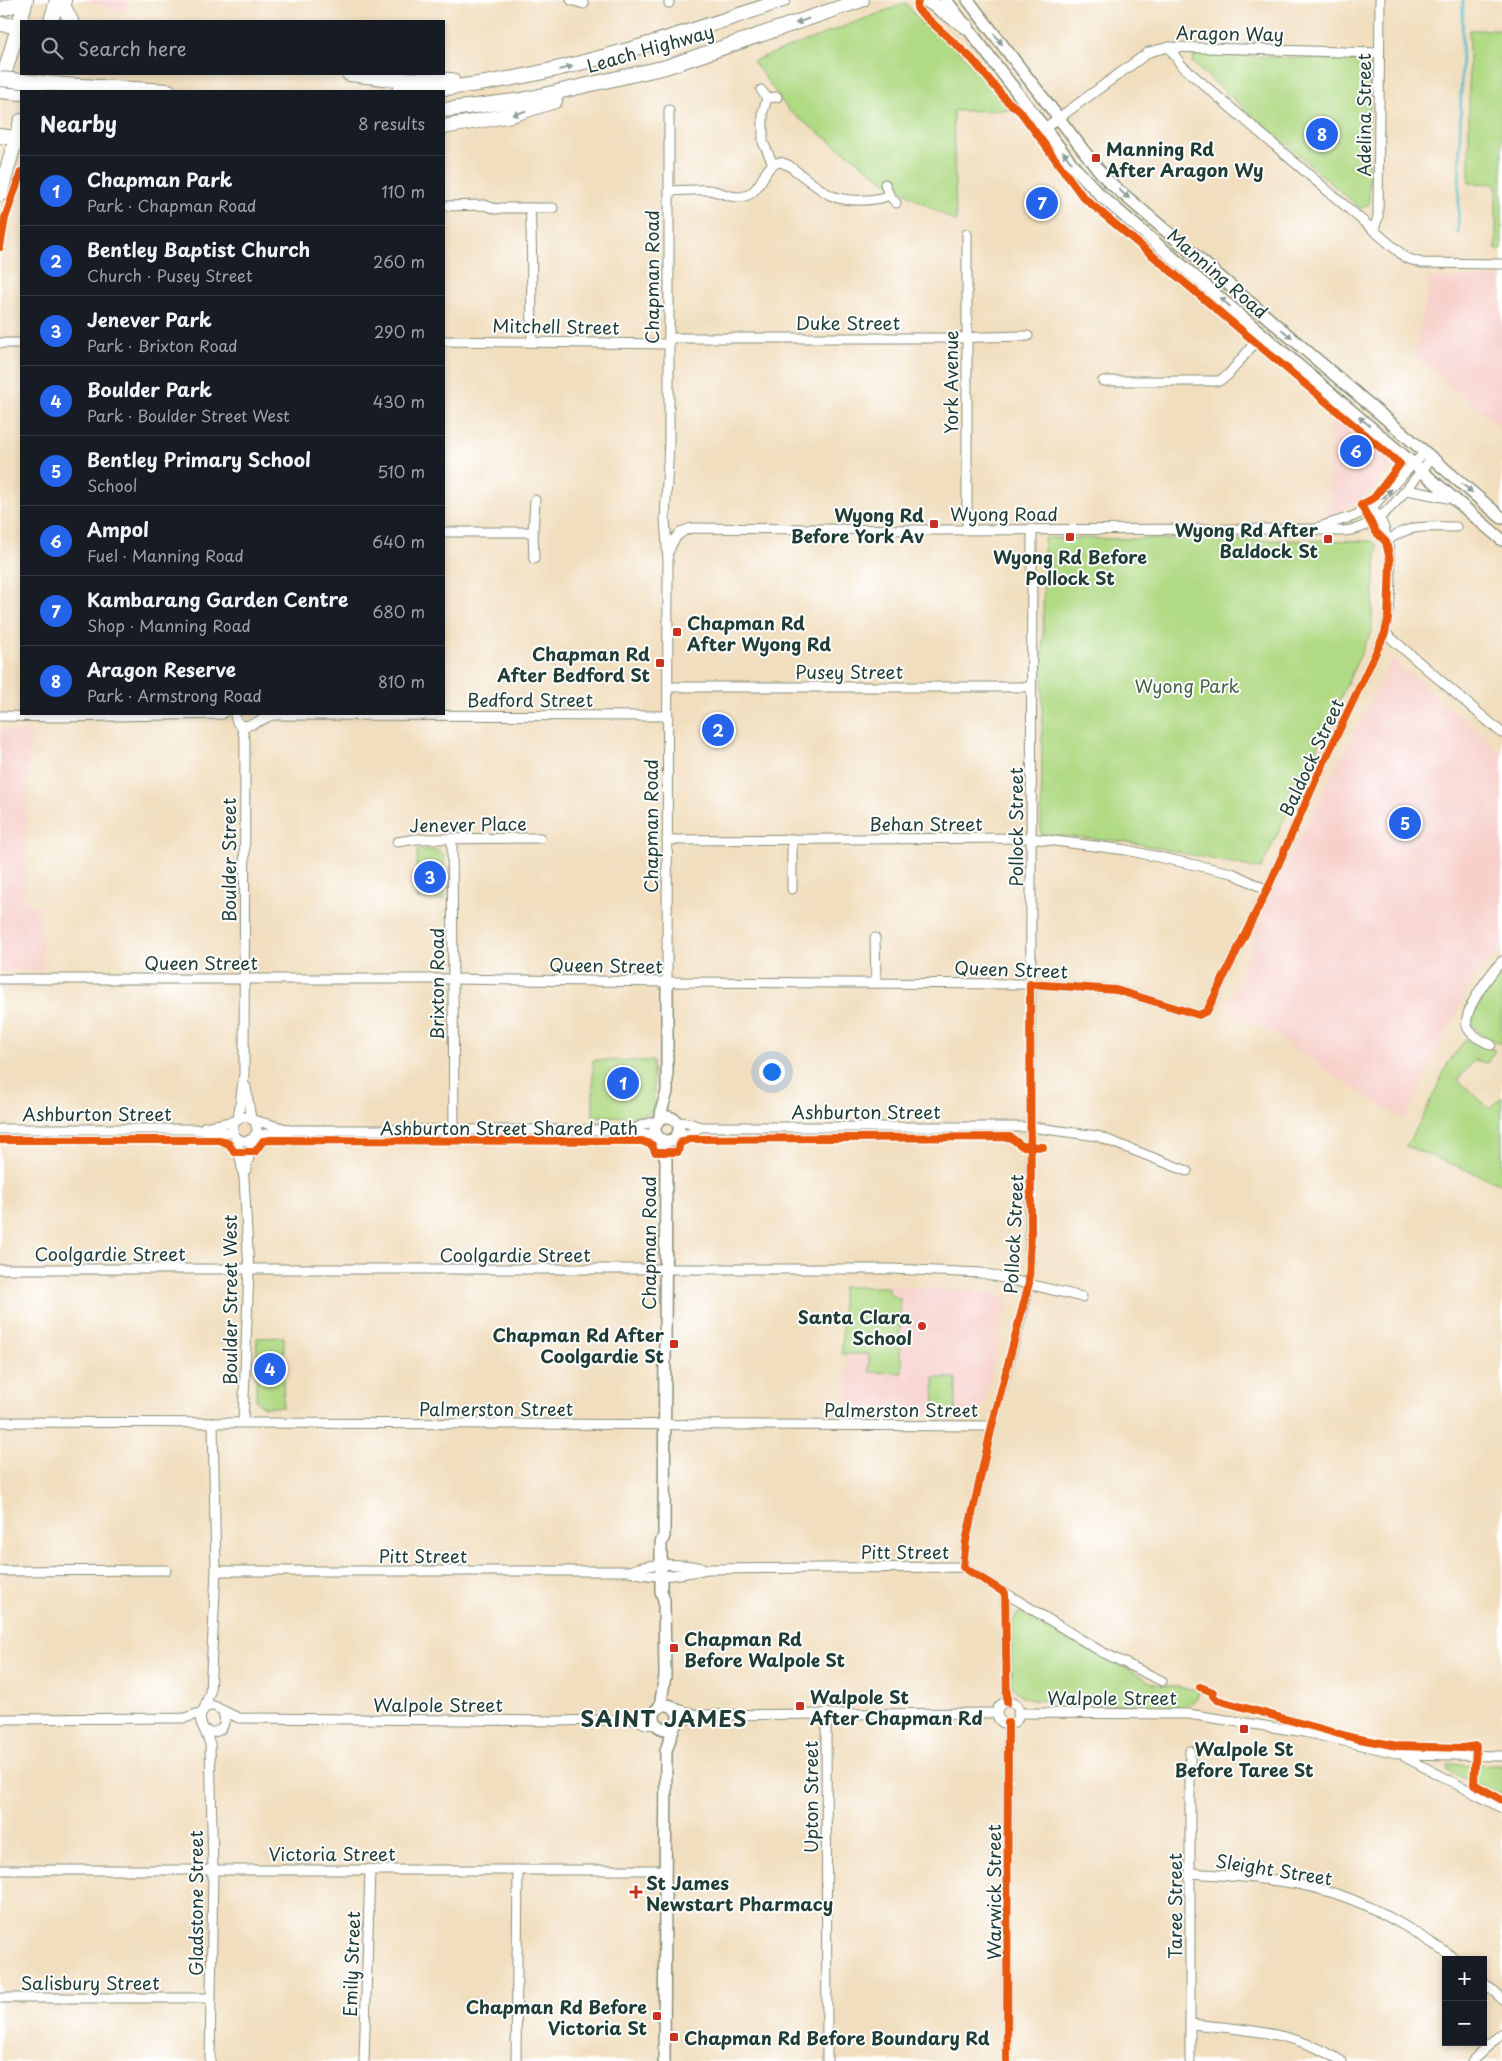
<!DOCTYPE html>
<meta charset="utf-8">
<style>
:root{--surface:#171b24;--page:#20242c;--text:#f1f3f6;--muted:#9ea1a6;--line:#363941;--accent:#2563eb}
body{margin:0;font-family:"Playpen Sans",sans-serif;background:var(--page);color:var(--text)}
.controls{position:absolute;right:15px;bottom:15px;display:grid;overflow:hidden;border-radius:0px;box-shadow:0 2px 8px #0003}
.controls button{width:45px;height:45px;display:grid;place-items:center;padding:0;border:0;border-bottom:1px solid var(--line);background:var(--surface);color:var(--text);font:25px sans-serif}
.you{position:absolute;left:771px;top:1071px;width:18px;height:18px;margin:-12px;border:4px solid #fff;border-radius:50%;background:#1a73e8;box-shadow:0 0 0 8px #1a73e833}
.badge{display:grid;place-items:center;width:32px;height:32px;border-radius:50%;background:var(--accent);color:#fff;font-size:16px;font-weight:700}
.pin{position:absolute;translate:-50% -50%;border:2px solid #fff;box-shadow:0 1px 5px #0006}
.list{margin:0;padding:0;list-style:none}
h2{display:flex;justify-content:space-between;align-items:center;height:65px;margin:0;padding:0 20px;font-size:21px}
h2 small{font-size:16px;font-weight:400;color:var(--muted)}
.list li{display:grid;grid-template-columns:32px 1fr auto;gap:15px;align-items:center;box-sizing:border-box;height:70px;padding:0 20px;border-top:1px solid var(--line)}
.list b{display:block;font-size:19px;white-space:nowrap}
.list p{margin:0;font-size:16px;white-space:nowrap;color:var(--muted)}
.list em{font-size:16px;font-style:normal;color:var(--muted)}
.icon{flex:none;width:28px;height:28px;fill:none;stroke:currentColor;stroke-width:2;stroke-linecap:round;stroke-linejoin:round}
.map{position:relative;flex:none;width:1502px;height:2061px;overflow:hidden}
.search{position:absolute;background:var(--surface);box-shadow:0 2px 8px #0003;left:20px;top:20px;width:425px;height:55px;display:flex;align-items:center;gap:12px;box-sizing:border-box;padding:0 18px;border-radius:0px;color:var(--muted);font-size:19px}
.panel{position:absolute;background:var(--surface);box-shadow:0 2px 8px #0003;left:20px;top:90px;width:425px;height:625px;border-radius:0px}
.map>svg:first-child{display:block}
.built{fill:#f7d0cb}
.green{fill:#b1da85;stroke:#688c5c}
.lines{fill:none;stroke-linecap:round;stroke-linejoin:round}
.stream{stroke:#55bfd1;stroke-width:2.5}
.minor-casing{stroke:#888e79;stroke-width:11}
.major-casing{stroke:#888e79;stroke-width:14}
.highway-casing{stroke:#888e79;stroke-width:16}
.minor{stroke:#fff;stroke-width:9}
.major{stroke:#fff;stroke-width:11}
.highway{stroke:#fff;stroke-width:14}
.highway-bridge-casing{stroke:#888e79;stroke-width:16;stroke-linecap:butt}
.highway-bridge{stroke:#fff;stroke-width:14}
.cycleway-casing{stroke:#fff;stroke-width:11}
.cycleway{stroke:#e8590c;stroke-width:8}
.oneway{fill:#8f9e9a}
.poi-dot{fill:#c8321e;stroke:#fff;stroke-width:2}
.labels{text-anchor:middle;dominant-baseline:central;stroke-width:4;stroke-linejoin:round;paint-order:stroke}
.street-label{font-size:18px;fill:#1f3d34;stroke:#fff}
.poi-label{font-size:18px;font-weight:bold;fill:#1f3d34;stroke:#fff;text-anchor:start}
.park-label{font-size:18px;fill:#446448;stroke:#fff}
.district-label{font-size:22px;font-weight:bold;letter-spacing:1px;fill:#1f3d34;stroke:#fff}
</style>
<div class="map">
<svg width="1502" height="2061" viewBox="0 0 1502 2061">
<rect width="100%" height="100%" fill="#fff"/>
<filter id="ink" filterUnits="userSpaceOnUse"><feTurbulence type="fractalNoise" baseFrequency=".02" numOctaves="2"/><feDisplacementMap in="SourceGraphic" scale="10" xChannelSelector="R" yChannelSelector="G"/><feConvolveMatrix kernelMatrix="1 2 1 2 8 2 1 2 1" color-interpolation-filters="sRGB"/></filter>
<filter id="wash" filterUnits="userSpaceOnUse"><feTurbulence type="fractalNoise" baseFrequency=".0096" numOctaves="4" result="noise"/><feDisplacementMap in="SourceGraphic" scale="20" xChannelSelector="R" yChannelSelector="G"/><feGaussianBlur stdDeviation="1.12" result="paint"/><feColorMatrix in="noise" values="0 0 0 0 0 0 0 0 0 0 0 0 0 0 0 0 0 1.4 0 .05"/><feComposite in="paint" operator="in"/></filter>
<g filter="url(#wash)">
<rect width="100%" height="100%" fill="#f1debe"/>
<g class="built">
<path d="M81 0H129L125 13Z"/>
<path d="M1461 278H1502V429L1415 356 1430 279Z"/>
<path d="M1338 415 1392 460 1388 472 1372 491 1359 502 1329 516V427Z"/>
<path d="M1392 659 1502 753V947L1470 985 1405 1119 1353 1088 1271 1032 1233 1010 1230 1001 1271 893Z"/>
<path d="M0 730 30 731 24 904 39 905 43 972 0 971Z"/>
<path d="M892 1286 980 1291 1008 1297 985 1404 976 1413 847 1412V1354H842V1287Z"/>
</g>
<g class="green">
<path d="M906 3 920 21 961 53 1009 110 953 111 956 222 885 181 789 111 753 61Z"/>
<path d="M1469 30H1502V250H1496V184L1469 183Z"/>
<path d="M1195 54 1370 61 1369 204 1361 209 1192 63Z"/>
<path d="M1044 538 1372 541 1377 545 1371 632 1261 869 1129 842 1041 834Z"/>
<path d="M417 850H437L444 855V900L417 899Z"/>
<path d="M1502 970V1041L1500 1044 1478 1032 1472 1024C1478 1003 1488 986 1502 970Z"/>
<path d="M1465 1040 1495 1050 1487 1063 1474 1060 1458 1080 1490 1109 1502 1097V1184L1406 1146 1422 1119 1448 1063Z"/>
<path d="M593 1060 653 1061 654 1106 652 1111 642 1117 593 1116Z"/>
<path d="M842 1287H887L891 1295 900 1299V1357L902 1358V1373L869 1372V1354H842Z"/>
<path d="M284 1337 283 1407H264L256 1401 257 1338Z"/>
<path d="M934 1378H956V1412H935Z"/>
<path d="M1025 1612 1154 1684 1200 1690C1195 1707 1182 1707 1167 1708L1033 1700 1022 1697 1011 1685 1012 1624 1017 1614Z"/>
<path d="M1502 1764V1794L1447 1771V1765Z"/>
</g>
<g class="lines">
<path class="stream" d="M1458 234 1463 0"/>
</g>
</g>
<g filter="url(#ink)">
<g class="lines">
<defs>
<g id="minor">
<path d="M571 0 584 4"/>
<path d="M669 0V3"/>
<path d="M1169 47 1181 65 1406 258 1422 263 1502 264"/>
<path d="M761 90 767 98 777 97"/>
<path d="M767 98 763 112V142L773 164"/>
<path d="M1045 128 1149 52 1169 47 1379 53"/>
<path d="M773 164 780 162 788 165C801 174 815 187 830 195 844 202 875 202 889 195"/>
<path d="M885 184 889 195 896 203"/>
<path d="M669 191C682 191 696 189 708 190 722 191 735 202 750 194 762 186 763 172 773 164"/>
<path d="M444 206 484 205 496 209 502 208H553"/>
<path d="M530 208C533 253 531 297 532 342"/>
<path d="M1374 229 1378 217 1380 0"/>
<path d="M669 338H949L1028 336"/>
<path d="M444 341 668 344"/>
<path d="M0 343H21"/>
<path d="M1103 381H1219L1228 375 1262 334"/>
<path d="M1407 490 1453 499"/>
<path d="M1368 519 1376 532 1386 542"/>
<path d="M1319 527 1354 516 1372 507 1425 452"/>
<path d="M967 529V234"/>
<path d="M444 532H533"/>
<path d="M1386 542C1410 523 1427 527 1456 527"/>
<path d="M669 551C673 538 680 530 693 528L929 530 1314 529C1323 530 1332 531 1341 531 1384 530 1407 486 1432 458"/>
<path d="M534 559 533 532 535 500"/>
<path d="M1385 633 1502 733"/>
<path d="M668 687H1031"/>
<path d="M235 714C237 737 260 720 272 715"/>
<path d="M268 714 272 715 668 716"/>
<path d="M0 716 60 717 222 714"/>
<path d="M452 838 454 1130"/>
<path d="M792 839V889"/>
<path d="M667 840 1031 838 1126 850 1232 873 1267 890"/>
<path d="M397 842 416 839 540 838"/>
<path d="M875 938 876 983"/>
<path d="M0 979H453L667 982 1030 984 1116 990 1199 1015 1207 1011 1267 890 1318 775 1385 633C1392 601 1394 560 1384 528 1382 521 1376 514 1372 507"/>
<path d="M667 982 668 561 665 519 669 444V110"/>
<path d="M1491 1045C1484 1041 1470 1036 1467 1026 1463 1009 1491 973 1502 961"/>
<path d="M246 1087 251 1119"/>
<circle cx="245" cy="1129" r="12"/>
<path d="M238 1120 244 1074 245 741 241 725"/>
<path d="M253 1120 287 1129"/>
<path d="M677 1122 689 1123 700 1127H1031L1097 1136 1187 1171"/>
<path d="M204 1127 236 1121"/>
<path d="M0 1129H194L234 1133"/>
<path d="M634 1130 642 1125 657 1121"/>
<path d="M678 1134H689L700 1127"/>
<path d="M254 1136 292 1130H634L642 1134H656"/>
<path d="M236 1137 244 1178 249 1270 243 1423"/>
<path d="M246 1170 253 1138"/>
<path d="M0 1269H891L982 1273 1082 1297"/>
<path d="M0 1422 992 1426"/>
<path d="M963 1567 966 1541 992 1426 1026 1298 1030 1268 1032 529"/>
<path d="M0 1571 166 1570"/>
<path d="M216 1571H630C654 1580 683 1574 707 1569L963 1567 1100 1651 1162 1681"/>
<path d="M630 1571C648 1562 683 1564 703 1568"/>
<path d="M1005 1593 1007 1702"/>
<circle cx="1008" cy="1713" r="11"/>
<path d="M674 1708 698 1715"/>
<path d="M204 1709 210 1692 216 1571 213 1423"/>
<path d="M223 1712C225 1719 226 1726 219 1730 199 1742 192 1704 214 1706 216 1707 234 1716 239 1718L559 1721 636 1719 654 1713"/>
<path d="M826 1713 827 2061"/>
<path d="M1018 1713 1188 1714 1304 1732 1401 1754 1502 1756"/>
<path d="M0 1719 185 1718 202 1712"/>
<path d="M636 1719 645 1724 656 1725"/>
<path d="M676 1723 698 1715 997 1713"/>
<path d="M204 1729 210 1744 213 1869 210 2061"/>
<path d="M1405 1757 1502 1808"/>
<path d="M0 1870H665"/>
<path d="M1190 1873C1242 1877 1298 1879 1348 1898 1387 1913 1422 1936 1457 1960"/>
<path d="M1483 1982 1502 1999"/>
<path d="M0 1998H210"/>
<path d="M1191 2024C1241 2029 1298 2032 1341 2061"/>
<path d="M364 2061 370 1869"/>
<path d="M516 2061 518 1870"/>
<path d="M1007 2061 1008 1723"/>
<path d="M1190 2061V1751"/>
<path d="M1472 2061 1502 2033"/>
</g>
<g id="major">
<path d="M946 0 1076 169 1101 196 1502 540"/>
<path d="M968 0 1097 168 1109 182 1502 518"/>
<circle cx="667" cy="1129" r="12"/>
<path d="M661 1118 662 1108 667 1092V982"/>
<path d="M658 1137 666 1160 664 1536 661 1543V1591L664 1600 665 1676 660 1706"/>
<circle cx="666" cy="1717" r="12"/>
<path d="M664 2061 666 1751 674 1726"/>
</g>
<g id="highway">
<path d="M64 0V7L71 21"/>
<path d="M927 0 967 27"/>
<path d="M0 9 9 7 22 0"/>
<path d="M51 21 57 0"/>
<path d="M0 24 21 26"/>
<path d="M349 74 392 79 452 80"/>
<path d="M65 85 169 91"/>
<path d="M0 89 26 0"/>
<path d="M0 91 21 93"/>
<path d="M399 91C485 89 567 68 649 44 694 30 738 16 783 0"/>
<path d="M444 110 522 100 666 67 862 0"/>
<path d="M444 127 511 115 555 101"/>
<path d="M0 136 21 139"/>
<path d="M0 194 21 121"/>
</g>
</defs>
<use href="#minor" class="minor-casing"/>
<use href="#major" class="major-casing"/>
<use href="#highway" class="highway-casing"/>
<use href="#minor" class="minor"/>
<use href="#major" class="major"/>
<use href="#highway" class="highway"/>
<defs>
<path id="highway-bridge" d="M0 79 65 85"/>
</defs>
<use href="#highway-bridge" class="highway-bridge-casing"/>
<use href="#highway-bridge" class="highway-bridge"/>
<defs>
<g id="cycleway">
<path d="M918 0 917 8 919 11 972 59 1007 101 1020 111 1083 197 1400 464 1374 498 1361 505 1376 532 1386 542 1390 560 1388 619 1385 633 1318 775 1267 890 1207 1011 1199 1015 1116 990 1030 984 1031 1233 1029 1283 992 1426 966 1541 963 1567 1005 1593 1007 1702"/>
<path d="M0 247 5 218 21 172"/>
<path d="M0 1140H220L229 1144 234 1152H255L263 1141 271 1140 642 1141 652 1145 655 1152H678L680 1143 689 1139 1010 1137 1022 1146 1043 1147"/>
<path d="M1200 1687 1213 1692V1696L1217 1700 1354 1738 1398 1746 1463 1748 1476 1746 1474 1784 1502 1800"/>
<path d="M1007 2061 1008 1723"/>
</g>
</defs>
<use href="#cycleway" class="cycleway-casing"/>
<use href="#cycleway" class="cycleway"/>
</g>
<defs><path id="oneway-solid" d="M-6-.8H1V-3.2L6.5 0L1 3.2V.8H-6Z" transform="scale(1.25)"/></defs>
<g class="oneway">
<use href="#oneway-solid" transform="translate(802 21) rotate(161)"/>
<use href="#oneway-solid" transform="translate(998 39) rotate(52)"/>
<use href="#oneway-solid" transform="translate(566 68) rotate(-15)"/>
<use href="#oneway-solid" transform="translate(519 113) rotate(163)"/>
<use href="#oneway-solid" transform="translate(1067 157) rotate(-127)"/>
<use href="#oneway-solid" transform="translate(1124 194) rotate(41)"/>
<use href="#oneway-solid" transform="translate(1225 302) rotate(-139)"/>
<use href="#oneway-solid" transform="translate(1287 334) rotate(41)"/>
<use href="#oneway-solid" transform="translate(1364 421) rotate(-140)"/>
<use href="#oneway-solid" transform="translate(1467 488) rotate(40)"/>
<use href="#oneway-solid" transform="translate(1387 494) rotate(-47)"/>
</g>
</g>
<g class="poi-dot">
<rect x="1091" y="153" width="10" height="10" rx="2.5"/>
<rect x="929" y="519" width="10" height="10" rx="2.5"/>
<rect x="1065" y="532" width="10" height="10" rx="2.5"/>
<rect x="1323" y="534" width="10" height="10" rx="2.5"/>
<rect x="672" y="627" width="10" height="10" rx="2.5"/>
<rect x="655" y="658" width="10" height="10" rx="2.5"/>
<circle cx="922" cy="1326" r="5"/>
<rect x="669" y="1339" width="10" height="10" rx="2.5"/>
<rect x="669" y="1643" width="10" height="10" rx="2.5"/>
<rect x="795" y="1701" width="10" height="10" rx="2.5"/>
<rect x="1239" y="1724" width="10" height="10" rx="2.5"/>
<path d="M633.5 1884.5h5v5h5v5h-5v5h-5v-5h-5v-5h5z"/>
<rect x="652" y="2011" width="10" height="10" rx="2.5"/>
<rect x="669" y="2032" width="10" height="10" rx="2.5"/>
</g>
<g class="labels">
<g class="street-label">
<text transform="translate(1230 33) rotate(1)">Aragon Way</text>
<text transform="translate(650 48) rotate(-16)">Leach Highway</text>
<text transform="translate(1363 115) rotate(-90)">Adelina Street</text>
<text transform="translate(1218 273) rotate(41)">Manning Road</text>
<text transform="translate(651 277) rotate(-90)">Chapman Road</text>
<text x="848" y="322">Duke Street</text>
<text transform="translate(556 326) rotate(1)">Mitchell Street</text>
<text transform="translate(950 382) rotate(-90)">York Avenue</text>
<text x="1004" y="513">Wyong Road</text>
<text x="849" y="671">Pusey Street</text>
<text x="530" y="699">Bedford Street</text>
<text transform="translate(1311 757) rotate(-65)">Baldock Street</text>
<text x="926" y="823">Behan Street</text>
<text transform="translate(468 824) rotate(-1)">Jenever Place</text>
<text transform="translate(650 826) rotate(-90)">Chapman Road</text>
<text transform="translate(1015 827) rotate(-90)">Pollock Street</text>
<text transform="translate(228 860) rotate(-90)">Boulder Street</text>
<text x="201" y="962">Queen Street</text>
<text transform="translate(606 965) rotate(1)">Queen Street</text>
<text transform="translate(1011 969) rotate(2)">Queen Street</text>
<text transform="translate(436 984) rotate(-90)">Brixton Road</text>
<text x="866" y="1111">Ashburton Street</text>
<text x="97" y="1113">Ashburton Street</text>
<text x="509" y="1127">Ashburton Street Shared Path</text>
<text transform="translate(1013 1234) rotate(-87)">Pollock Street</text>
<text transform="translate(648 1243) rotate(-90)">Chapman Road</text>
<text x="110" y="1253">Coolgardie Street</text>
<text x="515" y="1254">Coolgardie Street</text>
<text transform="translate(229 1300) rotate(-90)">Boulder Street West</text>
<text x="496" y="1408">Palmerston Street</text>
<text x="901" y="1409">Palmerston Street</text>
<text x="905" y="1551">Pitt Street</text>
<text x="423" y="1555">Pitt Street</text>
<text x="1112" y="1697">Walpole Street</text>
<text x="438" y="1704">Walpole Street</text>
<text transform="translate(810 1797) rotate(-90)">Upton Street</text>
<text x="332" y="1853">Victoria Street</text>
<text transform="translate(1274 1869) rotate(9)">Sleight Street</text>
<text transform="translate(993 1892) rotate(-90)">Warwick Street</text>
<text transform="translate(195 1903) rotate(-90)">Gladstone Street</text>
<text transform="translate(1174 1906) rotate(-90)">Taree Street</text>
<text transform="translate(351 1964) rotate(-88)">Emily Street</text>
<text x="90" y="1982">Salisbury Street</text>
</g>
<g class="poi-label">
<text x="1106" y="148">Manning Rd<tspan x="1106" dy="21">After Aragon Wy</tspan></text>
<text x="924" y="514" text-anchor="end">Wyong Rd<tspan x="924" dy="21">Before York Av</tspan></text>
<text x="1318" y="529" text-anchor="end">Wyong Rd After<tspan x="1318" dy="21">Baldock St</tspan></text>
<text x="1070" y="556" text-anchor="middle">Wyong Rd Before<tspan x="1070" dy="21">Pollock St</tspan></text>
<text x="687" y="622">Chapman Rd<tspan x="687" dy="21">After Wyong Rd</tspan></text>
<text x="650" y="653" text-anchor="end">Chapman Rd<tspan x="650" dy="21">After Bedford St</tspan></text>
<text x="912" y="1316" text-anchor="end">Santa Clara<tspan x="912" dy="21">School</tspan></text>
<text x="664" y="1334" text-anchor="end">Chapman Rd After<tspan x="664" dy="21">Coolgardie St</tspan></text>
<text x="684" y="1638">Chapman Rd<tspan x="684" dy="21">Before Walpole St</tspan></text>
<text x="810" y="1696">Walpole St<tspan x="810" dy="21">After Chapman Rd</tspan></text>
<text x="1244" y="1748" text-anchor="middle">Walpole St<tspan x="1244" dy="21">Before Taree St</tspan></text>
<text x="646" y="1882">St James<tspan x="646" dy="21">Newstart Pharmacy</tspan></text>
<text x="647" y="2006" text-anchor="end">Chapman Rd Before<tspan x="647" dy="21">Victoria St</tspan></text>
<text x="684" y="2037">Chapman Rd Before Boundary Rd</text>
</g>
<g class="park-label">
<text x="1187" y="685">Wyong Park</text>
</g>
<g class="district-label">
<text x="664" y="1717">SAINT JAMES</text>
</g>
</g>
</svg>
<div class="controls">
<button>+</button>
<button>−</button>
</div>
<div class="you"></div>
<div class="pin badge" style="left:623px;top:1083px">1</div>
<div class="pin badge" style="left:718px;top:730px">2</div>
<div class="pin badge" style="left:430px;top:877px">3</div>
<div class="pin badge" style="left:270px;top:1369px">4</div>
<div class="pin badge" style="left:1405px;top:823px">5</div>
<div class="pin badge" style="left:1356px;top:451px">6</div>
<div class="pin badge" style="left:1042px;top:203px">7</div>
<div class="pin badge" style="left:1322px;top:134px">8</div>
<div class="search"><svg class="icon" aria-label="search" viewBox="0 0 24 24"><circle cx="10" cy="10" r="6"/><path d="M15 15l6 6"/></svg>Search here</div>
<section class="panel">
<h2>Nearby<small>8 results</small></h2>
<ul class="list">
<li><span class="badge">1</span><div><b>Chapman Park</b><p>Park · Chapman Road</p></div><em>110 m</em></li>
<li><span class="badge">2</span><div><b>Bentley Baptist Church</b><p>Church · Pusey Street</p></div><em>260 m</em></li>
<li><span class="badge">3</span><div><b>Jenever Park</b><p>Park · Brixton Road</p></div><em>290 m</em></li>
<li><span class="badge">4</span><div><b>Boulder Park</b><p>Park · Boulder Street West</p></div><em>430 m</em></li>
<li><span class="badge">5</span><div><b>Bentley Primary School</b><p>School</p></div><em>510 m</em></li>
<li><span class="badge">6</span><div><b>Ampol</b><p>Fuel · Manning Road</p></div><em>640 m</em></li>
<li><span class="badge">7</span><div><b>Kambarang Garden Centre</b><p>Shop · Manning Road</p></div><em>680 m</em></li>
<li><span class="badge">8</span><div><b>Aragon Reserve</b><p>Park · Armstrong Road</p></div><em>810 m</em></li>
</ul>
</section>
</div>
